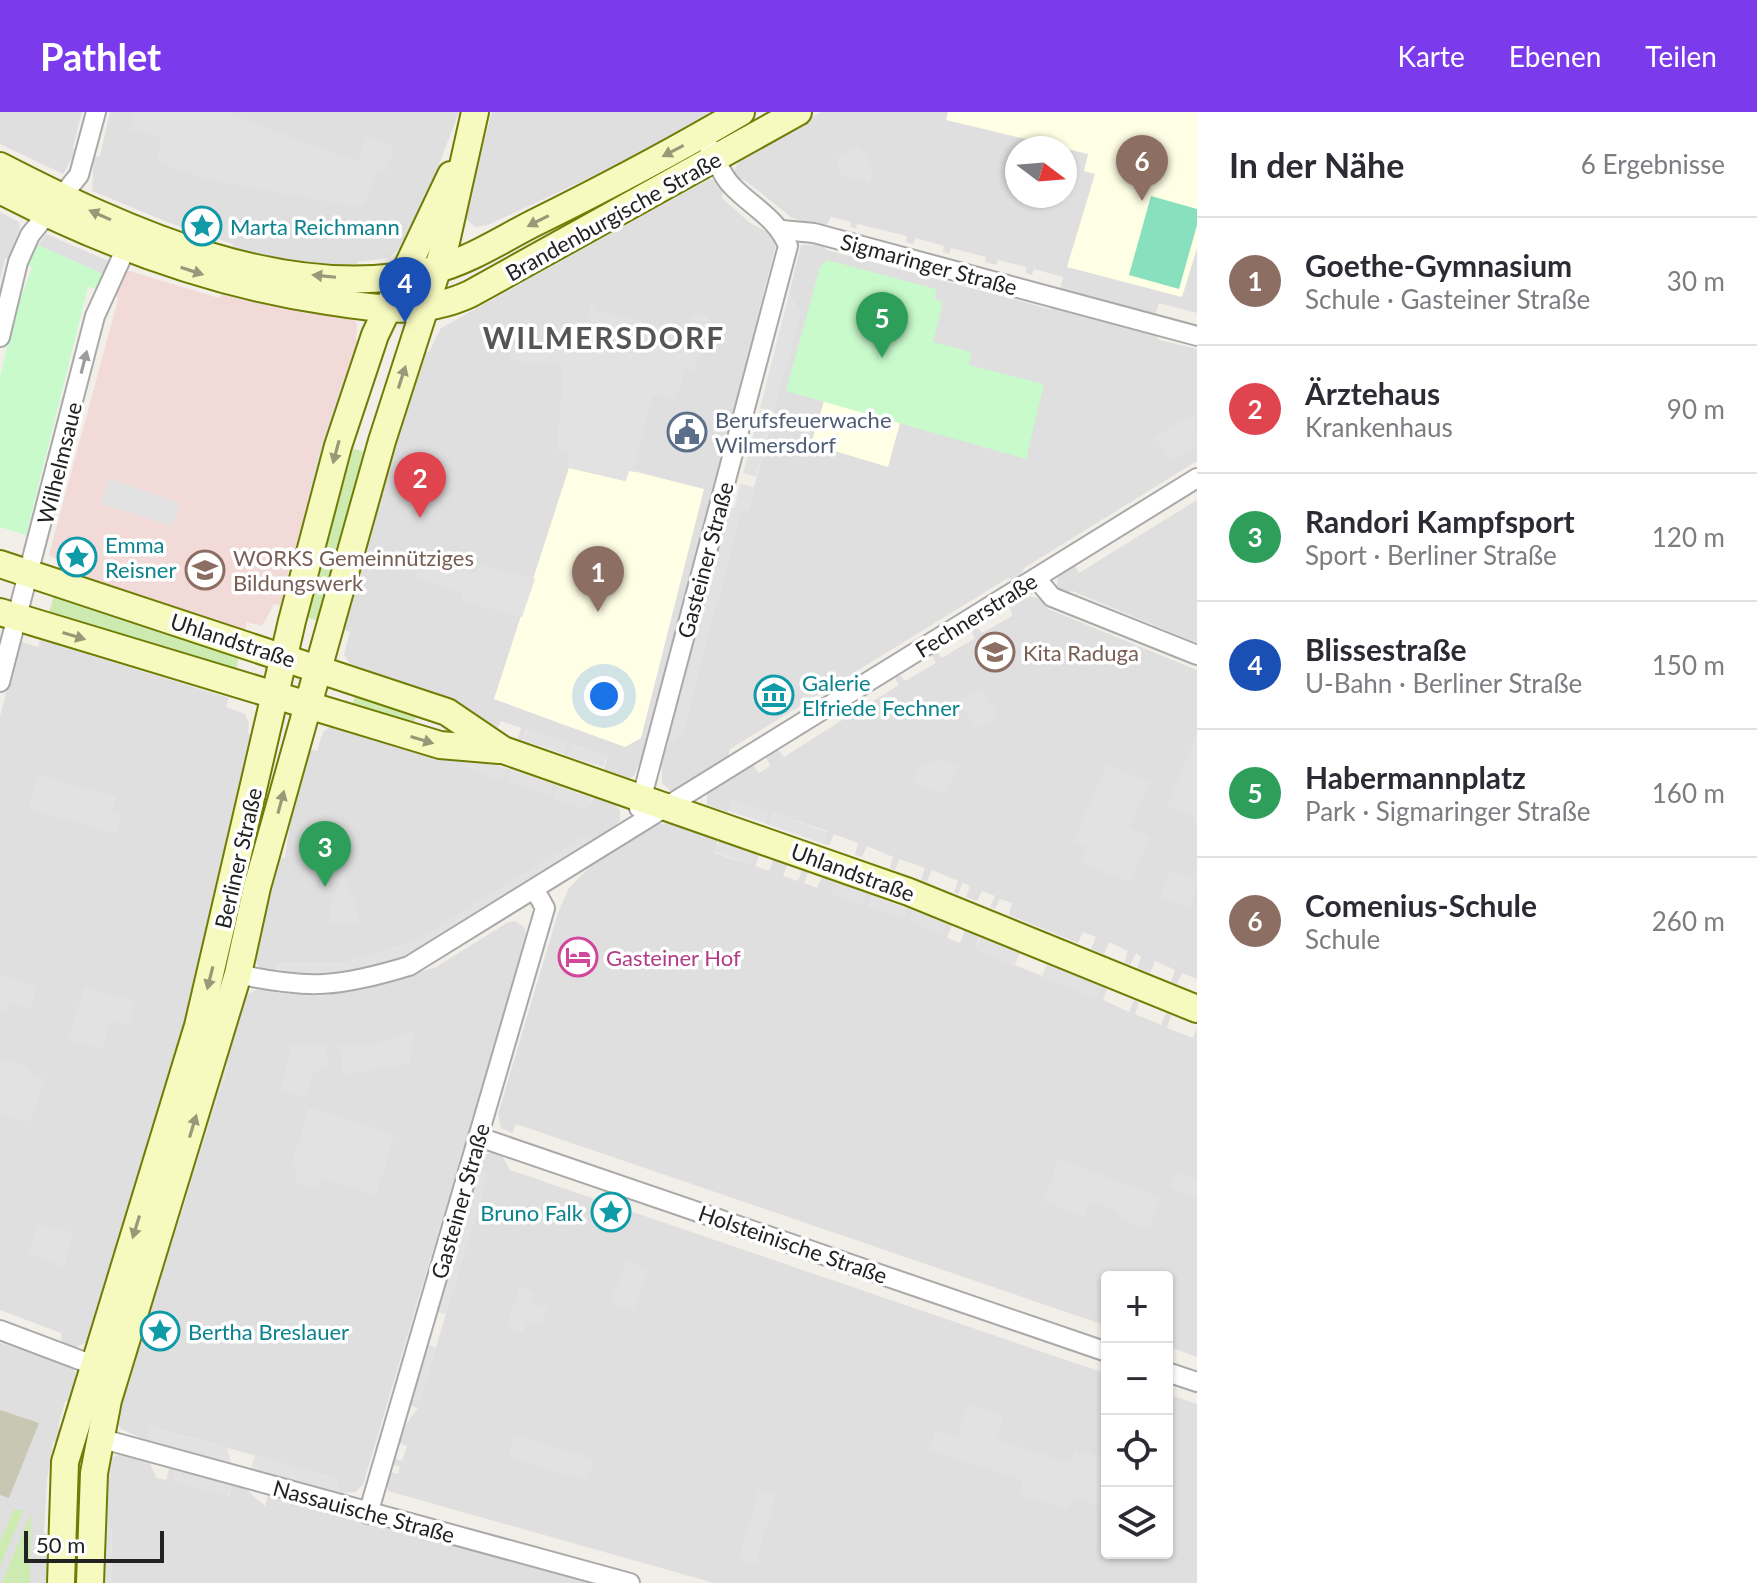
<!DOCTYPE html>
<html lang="de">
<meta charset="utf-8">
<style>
:root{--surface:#fff;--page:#f7f7f7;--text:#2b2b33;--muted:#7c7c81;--line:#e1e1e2;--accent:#7c3aed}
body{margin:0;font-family:Lato,sans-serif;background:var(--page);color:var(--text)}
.controls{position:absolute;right:24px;bottom:24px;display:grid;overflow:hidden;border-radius:8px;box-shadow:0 2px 6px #0004}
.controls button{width:72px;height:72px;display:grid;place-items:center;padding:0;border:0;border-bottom:2px solid var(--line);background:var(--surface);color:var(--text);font:40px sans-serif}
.compass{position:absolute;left:1005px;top:24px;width:72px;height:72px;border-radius:50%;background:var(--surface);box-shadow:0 2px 6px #0004;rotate:106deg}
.scale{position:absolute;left:24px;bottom:20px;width:140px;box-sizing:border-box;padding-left:8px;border:4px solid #222;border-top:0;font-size:22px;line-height:28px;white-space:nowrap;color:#222;-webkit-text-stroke:6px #fff;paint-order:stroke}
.you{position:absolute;left:604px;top:584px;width:28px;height:28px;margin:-20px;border:6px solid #fff;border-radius:50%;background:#1a73e8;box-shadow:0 0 0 12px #1a73e833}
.badge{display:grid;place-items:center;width:52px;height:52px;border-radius:50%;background:var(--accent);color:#fff;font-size:26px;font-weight:700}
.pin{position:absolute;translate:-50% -66px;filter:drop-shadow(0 2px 4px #0008)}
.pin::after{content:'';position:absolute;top:42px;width:28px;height:24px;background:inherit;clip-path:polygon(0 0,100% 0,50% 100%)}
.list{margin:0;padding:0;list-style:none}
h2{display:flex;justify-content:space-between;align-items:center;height:104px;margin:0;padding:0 32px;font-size:34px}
h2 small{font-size:26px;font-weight:400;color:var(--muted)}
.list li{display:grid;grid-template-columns:52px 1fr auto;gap:24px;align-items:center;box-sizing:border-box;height:128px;padding:0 32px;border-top:2px solid var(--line)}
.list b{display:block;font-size:30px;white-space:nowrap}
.list p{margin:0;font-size:26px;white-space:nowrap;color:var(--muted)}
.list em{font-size:26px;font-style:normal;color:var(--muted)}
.icon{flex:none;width:44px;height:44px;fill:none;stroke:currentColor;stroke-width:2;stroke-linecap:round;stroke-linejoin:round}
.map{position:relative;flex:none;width:1197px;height:1471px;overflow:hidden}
header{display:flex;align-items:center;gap:48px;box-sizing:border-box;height:112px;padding:0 40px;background:var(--accent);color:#fff}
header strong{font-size:38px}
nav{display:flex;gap:44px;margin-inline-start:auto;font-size:28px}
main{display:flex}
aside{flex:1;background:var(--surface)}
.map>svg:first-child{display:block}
.residential{fill:#e0dfdf;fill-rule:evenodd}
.commercial{fill:#f2dad9}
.education{fill:#ffffe5}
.construction{fill:#c7c7b4}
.grass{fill:#cdebb0}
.park{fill:#c8facc}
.pitch{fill:#88e0be}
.parking{fill:#e2e2e2}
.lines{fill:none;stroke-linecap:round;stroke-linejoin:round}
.street-casing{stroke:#a9a9a9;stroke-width:22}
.secondary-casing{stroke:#707d05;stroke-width:30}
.street{stroke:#fff;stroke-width:18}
.secondary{stroke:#f7fabf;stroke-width:26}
.oneway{fill:#979978}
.oneway2{fill:#9c9c9c}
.labels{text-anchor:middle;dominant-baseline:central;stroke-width:7;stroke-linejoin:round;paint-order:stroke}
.street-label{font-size:22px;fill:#222;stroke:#fff}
.culture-label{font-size:22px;fill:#0d838f;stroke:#fff;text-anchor:start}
.service-label{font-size:22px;fill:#4e5e75;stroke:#fff;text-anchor:start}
.education-label{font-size:22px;fill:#785e54;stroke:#fff;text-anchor:start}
.hotel-label{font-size:22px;fill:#b23c85;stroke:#fff;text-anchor:start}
.district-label{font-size:30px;font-weight:bold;letter-spacing:2px;fill:#555;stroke:#fff}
</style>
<header>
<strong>Pathlet</strong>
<nav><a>Karte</a><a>Ebenen</a><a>Teilen</a></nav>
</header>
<main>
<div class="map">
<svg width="1197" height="1471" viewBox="0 0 1197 1471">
<rect width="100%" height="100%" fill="#f2efe9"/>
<g class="residential">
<path d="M0 0H82L73 35 76 39 63 62 0 32Z"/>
<path d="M110 0H459L434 66 402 134 389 146 357 150V156L302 153 233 138V132L170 111 92 79 94 45 100 44Z"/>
<path d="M492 0H717L608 57 488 113 475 115 465 106 466 96Z"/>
<path d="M821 0H1197V201L1159 191 1155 204 1059 180 1063 165 1034 157 1032 163 1026 161V155L998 148 996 153 985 150 986 145 951 136 949 142 943 140 944 134 916 126 913 132 906 130 907 124 857 112 856 117 850 115 851 110 831 105 825 116 792 106 746 69 736 66 734 60 739 48ZM1017 36H1065V84H1017Z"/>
<path d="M709 67 718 69 723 76 722 86 750 111 769 121 776 132 651 625 634 664 628 667 604 658 607 644 573 632 568 644 564 642 567 631 526 617 522 628 518 627 521 616 501 609 496 620 455 590 349 551 344 542 350 520 344 518 420 239 429 240 441 216Z"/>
<path d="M0 100 19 110 20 115 10 147H5L0 168Z"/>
<path d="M46 122 109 149 110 151 103 162 38 133Z"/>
<path d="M823 132 826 138 1050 197 1056 192 1151 216 1159 228 1197 237V349L1024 456 1017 469 1008 466 730 637 727 648 672 680 662 671V646L669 631 683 620 741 398H748L754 375 800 200 789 182 801 133Z"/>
<path d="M1197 388V531L1072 479 1066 482 1057 474 1058 463 1073 451 1079 461Z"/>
<path d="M1029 484 1045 488 1048 497 1197 558V867L1182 861 1177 872 1171 870 1175 858 1155 849 1150 861 1137 856 1141 845 1136 841 1130 853 1124 851 1128 839 1109 830 1104 842 1091 837 1096 825 1083 820 1078 831 1009 803 1012 791 1000 787 995 797 990 795 995 784 982 779 977 789 966 785 970 774 963 771 958 782 954 780 958 769 932 758 927 770 921 768 925 756 899 747 895 758 890 756 893 745 867 734 862 745 855 743 858 731 834 722 829 733 824 732 828 719 773 701 769 713 764 711 768 700 733 688 728 700 707 693V678L752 651 759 661 770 654 766 645 778 638 784 645 861 596 858 589 862 586 867 593 899 573 895 565 899 562 905 569 936 551 931 542 937 539 942 546 975 526 971 519 976 514 982 521 1012 504 1009 490Z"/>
<path d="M40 528 229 586 226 595 245 602 249 611 248 621 257 624 203 857 91 1228 73 1237 62 1234 61 1221 0 1198V604L15 547 13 541 19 529 38 535Z"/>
<path d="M333 612 467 645 465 655 502 668 506 656 511 658 508 669 549 683 553 672 558 674 554 685 587 697 594 685 612 691 620 698V709L597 730 413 830 348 850H281L277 853 278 862 267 861 257 853 254 837 278 746H285L293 690 308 637 317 639 323 620Z"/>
<path d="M670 711 718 727 715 741 750 753 754 741 759 743 755 754 769 759 773 748 787 753 783 764 798 769 802 758 808 760 804 771 817 776 822 765 836 770 832 781 862 793 867 781 872 783 869 795 903 807 907 796 913 798 941 822 946 811 952 813 947 826 960 831 965 818 979 824 975 837 1096 886 1101 874 1107 877 1103 888 1129 900 1134 888 1139 890 1135 902 1161 913 1166 901 1171 903 1167 916 1193 926 1197 916V1245L1167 1234V1165H1107V1214L516 1012 512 1021 501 1016 498 1002 558 801 569 776 596 749 657 712Z"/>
<path d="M515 809 525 816 526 826 363 1373 355 1380 341 1381 336 1366 152 1315 146 1328 121 1317 114 1306 120 1278H125L229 951 223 948 245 884 261 875 277 878V881L319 884 363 878 436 855 507 811Z"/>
<path d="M490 1041 501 1042 510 1058 1107 1262V1441H1167V1282L1197 1292V1471H714L388 1379 386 1359 398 1362 400 1355 388 1351 390 1345 402 1349 407 1334 394 1329 418 1296 405 1292 407 1286 420 1289 487 1064 477 1053 482 1044Z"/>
<path d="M0 1231 72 1254 76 1262 72 1288 65 1289 58 1315 62 1319 59 1329 53 1330 47 1368 44 1420 49 1425V1471H0Z"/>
<path d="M120 1342 147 1346 157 1366 166 1368 170 1353 177 1355 174 1370 229 1384 232 1370 241 1373 265 1394 269 1380 600 1471H111L112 1416H102L108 1347Z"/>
</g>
<path class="commercial" d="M126 158 219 186 224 179 352 206 357 212 356 228 363 231 350 264 344 266 315 352 312 383 283 494 274 492 262 514 247 510 245 518 65 460 67 452 49 443 118 187 113 178Z"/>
<g class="education">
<path d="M948 0H1197V136L1182 185 1067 155 1095 62 1084 59 1088 42 946 8Z"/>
<path d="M824 289 900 311 888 355 811 332Z"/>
<path d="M569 356 625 369 629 358 704 377 641 626 625 635 494 587Z"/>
</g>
<path class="construction" d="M0 1298 39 1311 9 1386 0 1383Z"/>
<g class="grass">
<path d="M351 336 365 340 318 509 306 505Z"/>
<path d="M54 483 239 543 236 559 49 501Z"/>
<path d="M356 582 416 603 413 614 351 596Z"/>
<path d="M89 1293 98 1296 82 1471H73L75 1363Z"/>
<path d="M14 1397 23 1399 0 1454V1430Z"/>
<path d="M31 1401 30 1471H2Z"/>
</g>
<g class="park">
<path d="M38 133 103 162 96 176 88 175 26 423 0 415V265L15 201 32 156 27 151Z"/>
<path d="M827 148 936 177 935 187 943 190 933 230 971 240 969 253 1044 272 1026 347 786 279 820 155Z"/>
</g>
<path class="pitch" d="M1151 84 1197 97V113L1179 177 1129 163Z"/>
<g class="parking">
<path d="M134 0H226L357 50 367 23 394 36 385 61 378 59 363 95 351 94 206 67 157 50 161 26 130 17Z"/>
<path d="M859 32 873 55 870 71 840 64 837 46Z"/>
<path d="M789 182 800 200 774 300 760 296Z"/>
<path d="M590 192 596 193V198L685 221 692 201 709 205 695 259 685 257 676 288 653 283 634 360 629 359 626 369 566 355 569 342 557 339 563 259 557 252 510 248 511 232 586 237Z"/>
<path d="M350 264 312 383 309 377 315 352 344 266Z"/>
<path d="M760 298 773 301 756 365 743 361Z"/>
<path d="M1194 302 1197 333 1169 350 1155 325Z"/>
<path d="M109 366 180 391 172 414 101 392Z"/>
<path d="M740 372 754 375 747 399 741 398 683 621 666 633 730 395 734 396Z"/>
<path d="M420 450 475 461 478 452 535 467 522 505 461 489 463 480 415 467Z"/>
<path d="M981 575 995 598 993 606 976 617 959 589Z"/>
<path d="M526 617 567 631 564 642 522 628Z"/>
<path d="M1197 621V712L1193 710 1195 705 1167 694Z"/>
<path d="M572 632 607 644 603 655 568 644Z"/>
<path d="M467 643 506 656 502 668 464 655Z"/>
<path d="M937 647 957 654 946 683 912 670 917 658Z"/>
<path d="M1107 652 1150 671 1130 715 1150 725 1130 771 1081 749 1087 735 1074 729Z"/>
<path d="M511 658 553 672 549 684 507 670Z"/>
<path d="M38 663 116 685 112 699 122 702 116 722 28 697Z"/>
<path d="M558 674 592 686 588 697 554 686Z"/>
<path d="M733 687 768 699 764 711 729 699Z"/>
<path d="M773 701 828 720 824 732 769 713Z"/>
<path d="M585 723 597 730 425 839 380 855 343 863H281L277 853 281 850H348L413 830Z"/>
<path d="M719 729 754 741 750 753 715 740Z"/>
<path d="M344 758 361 812H330V797Z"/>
<path d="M1170 758 1197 767 1191 797 1160 785Z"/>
<path d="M836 770 867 781 863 793 831 782Z"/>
<path d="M872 783 907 797 903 808 869 795Z"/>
<path d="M912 798 946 811 942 823 909 810Z"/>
<path d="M980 824 1020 840 1015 853 975 837Z"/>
<path d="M1047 852 1102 874 1096 886 1042 864Z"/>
<path d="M0 863 37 874 30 897 11 891 7 902 0 900Z"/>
<path d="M84 875 135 890 128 913 111 908 102 938 68 927Z"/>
<path d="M415 918 410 951 343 963 339 933H372Z"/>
<path d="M326 931 328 953 313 961 306 986 280 979 291 934Z"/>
<path d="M0 946 31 957 29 963 45 967 31 1010 0 1002Z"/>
<path d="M223 948 229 950 189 1077 183 1075Z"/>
<path d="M309 996 395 1022 376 1083 323 1067 320 1078 294 1070 298 1057 291 1054Z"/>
<path d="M1059 1047 1161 1086 1149 1118 1118 1106 1119 1100 1090 1089 1084 1104 1043 1089Z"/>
<path d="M477 1053 488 1064 446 1202 433 1199Z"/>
<path d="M1176 1060 1197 1068V1087L1170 1076Z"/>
<path d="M38 1112 73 1120 64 1155 28 1142Z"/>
<path d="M626 1149 649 1158 634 1199 611 1190Z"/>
<path d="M519 1175 534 1179 531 1191 547 1195 542 1213 527 1209 523 1220 507 1215Z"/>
<path d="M423 1231 436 1235 420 1290 407 1286Z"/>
<path d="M968 1292 1003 1304 996 1327 1070 1351 1075 1337 1107 1348V1396L1073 1385 1068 1398 1018 1382 1023 1368 929 1338 935 1319 957 1325Z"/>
<path d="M151 1315 227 1336 231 1351 146 1328Z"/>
<path d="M515 1323 594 1347 587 1369 508 1345Z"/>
<path d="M255 1343 336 1366 341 1381 251 1357Z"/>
<path d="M177 1355 232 1370 228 1384 173 1370Z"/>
<path d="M758 1379 775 1383 756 1452 739 1448Z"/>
<path d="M103 1416H112L111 1471H99Z"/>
</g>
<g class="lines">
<defs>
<g id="street">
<path d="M782 118 814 121 1197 224"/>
<path d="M0 225 18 150 30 123 79 63 96 0"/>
<path d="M1036 466 1052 485 1197 543"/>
<path d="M0 570 95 204 126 136"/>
<path d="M639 696 788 134C777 106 752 95 732 74 722 64 716 48 709 35"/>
<path d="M238 862C309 878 340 875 409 854L1197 366"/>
<path d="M479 1025 1107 1240"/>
<path d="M0 1218 93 1253"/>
<path d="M1167 1260 1197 1270"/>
<path d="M99 1326 630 1471"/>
<path d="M368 1402 545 796 535 778"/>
</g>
<g id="secondary">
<path d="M0 54C124 118 290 195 433 158 467 150 501 128 532 112 603 77 673 40 741 0"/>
<path d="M0 78C104 132 212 172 327 189 377 197 423 204 470 182L798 0"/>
<path d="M0 452 447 600 503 638 909 780 1197 897"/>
<path d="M0 500 440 633 499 638"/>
<path d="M61 1471 65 1350 198 914 292 509 338 334 375 223 451 63"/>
<path d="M90 1471 94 1361 108 1288 238 862 257 775 382 329 446 130 475 0"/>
</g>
</defs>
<use href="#street" class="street-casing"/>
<use href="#secondary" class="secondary-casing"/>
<use href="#street" class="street"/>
<use href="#secondary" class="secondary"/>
</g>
<defs><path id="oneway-solid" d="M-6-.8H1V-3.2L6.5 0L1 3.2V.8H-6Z" transform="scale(2)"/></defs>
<g class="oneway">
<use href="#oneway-solid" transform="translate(673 39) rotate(152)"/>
<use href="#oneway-solid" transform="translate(100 103) rotate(-156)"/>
<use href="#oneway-solid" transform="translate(538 109) rotate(153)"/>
<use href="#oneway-solid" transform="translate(192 159) rotate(18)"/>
<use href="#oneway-solid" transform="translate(324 164) rotate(-174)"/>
<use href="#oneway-solid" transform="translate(402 265) rotate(-72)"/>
<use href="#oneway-solid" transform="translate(336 340) rotate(105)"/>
<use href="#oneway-solid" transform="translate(74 524) rotate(17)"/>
<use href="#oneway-solid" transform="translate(422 628) rotate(17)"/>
<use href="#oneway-solid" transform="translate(281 690) rotate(-75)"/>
<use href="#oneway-solid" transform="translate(210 866) rotate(104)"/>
<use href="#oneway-solid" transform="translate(193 1014) rotate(-73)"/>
<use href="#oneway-solid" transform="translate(136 1115) rotate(107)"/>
</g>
<use class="oneway2" href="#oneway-solid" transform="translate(84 250) rotate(-76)"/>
<defs>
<symbol id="sight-ring" viewBox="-11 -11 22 22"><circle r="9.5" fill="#fff" stroke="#0f9aa8" stroke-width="1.5"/><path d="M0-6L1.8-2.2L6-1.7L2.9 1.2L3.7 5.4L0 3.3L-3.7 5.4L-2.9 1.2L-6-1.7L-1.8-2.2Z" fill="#0f9aa8"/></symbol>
<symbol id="civic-ring" viewBox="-11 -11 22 22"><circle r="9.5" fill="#fff" stroke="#5c6f8a" stroke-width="1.5"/><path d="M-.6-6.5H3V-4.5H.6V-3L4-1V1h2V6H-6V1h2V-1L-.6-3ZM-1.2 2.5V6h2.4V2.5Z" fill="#5c6f8a"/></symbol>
<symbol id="university-ring" viewBox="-11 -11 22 22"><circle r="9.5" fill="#fff" stroke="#8d6e63" stroke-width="1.5"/><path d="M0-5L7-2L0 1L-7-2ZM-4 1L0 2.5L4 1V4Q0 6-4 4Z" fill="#8d6e63"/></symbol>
<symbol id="school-ring" viewBox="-11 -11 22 22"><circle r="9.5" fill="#fff" stroke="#8d6e63" stroke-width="1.5"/><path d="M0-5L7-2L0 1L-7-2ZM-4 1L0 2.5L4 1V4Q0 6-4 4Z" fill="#8d6e63"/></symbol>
<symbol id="museum-ring" viewBox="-11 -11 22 22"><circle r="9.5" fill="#fff" stroke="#0f9aa8" stroke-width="1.5"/><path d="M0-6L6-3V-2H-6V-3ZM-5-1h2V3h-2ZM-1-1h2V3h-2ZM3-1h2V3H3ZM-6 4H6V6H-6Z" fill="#0f9aa8"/></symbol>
<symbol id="hotel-ring" viewBox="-11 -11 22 22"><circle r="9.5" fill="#fff" stroke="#d1479c" stroke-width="1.5"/><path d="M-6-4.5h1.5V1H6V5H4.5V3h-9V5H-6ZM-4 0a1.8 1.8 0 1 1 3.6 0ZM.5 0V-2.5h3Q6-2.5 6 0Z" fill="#d1479c"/></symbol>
</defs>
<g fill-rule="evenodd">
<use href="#sight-ring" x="180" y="92" width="44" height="44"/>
<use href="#civic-ring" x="665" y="298" width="44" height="44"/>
<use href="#sight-ring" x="55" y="423" width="44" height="44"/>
<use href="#university-ring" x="183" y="436" width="44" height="44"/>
<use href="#school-ring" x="973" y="518" width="44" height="44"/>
<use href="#museum-ring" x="752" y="561" width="44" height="44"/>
<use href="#hotel-ring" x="556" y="823" width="44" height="44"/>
<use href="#sight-ring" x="589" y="1078" width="44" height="44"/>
<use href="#sight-ring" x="138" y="1197" width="44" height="44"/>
</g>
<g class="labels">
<g class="street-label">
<text transform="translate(613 104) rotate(-29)">Brandenburgische Straße</text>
<text transform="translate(929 152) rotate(15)">Sigmaringer Straße</text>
<text transform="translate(59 351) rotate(-76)">Wilhelmsaue</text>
<text transform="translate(705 448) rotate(-75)">Gasteiner Straße</text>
<text transform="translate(976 503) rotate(-32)">Fechnerstraße</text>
<text transform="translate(233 528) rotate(18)">Uhlandstraße</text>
<text transform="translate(238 746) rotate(-77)">Berliner Straße</text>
<text transform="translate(853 760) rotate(20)">Uhlandstraße</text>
<text transform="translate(460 1089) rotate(-74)">Gasteiner Straße</text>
<text transform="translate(793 1132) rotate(19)">Holsteinische Straße</text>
<text transform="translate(364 1399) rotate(15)">Nassauische Straße</text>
</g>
<g class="culture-label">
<text x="230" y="114">Marta Reichmann</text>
<text x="105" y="432">Emma<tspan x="105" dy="25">Reisner</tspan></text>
<text x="802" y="570">Galerie<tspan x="802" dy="25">Elfriede Fechner</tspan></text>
<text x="583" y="1100" text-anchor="end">Bruno Falk</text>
<text x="188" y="1219">Bertha Breslauer</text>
</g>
<g class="service-label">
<text x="715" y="307">Berufsfeuerwache<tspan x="715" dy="25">Wilmersdorf</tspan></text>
</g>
<g class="education-label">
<text x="233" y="445">WORKS Gemeinnütziges<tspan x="233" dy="25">Bildungswerk</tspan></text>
<text x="1023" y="540">Kita Raduga</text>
</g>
<g class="hotel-label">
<text x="606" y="845">Gasteiner Hof</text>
</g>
<g class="district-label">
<text x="604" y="225">WILMERSDORF</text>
</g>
</g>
</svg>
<div class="controls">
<button>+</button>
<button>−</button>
<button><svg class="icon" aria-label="locate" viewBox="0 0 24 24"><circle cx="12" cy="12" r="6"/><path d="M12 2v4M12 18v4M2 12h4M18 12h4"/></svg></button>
<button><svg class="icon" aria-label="layers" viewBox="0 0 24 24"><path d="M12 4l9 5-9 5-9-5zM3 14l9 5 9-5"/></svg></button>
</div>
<svg class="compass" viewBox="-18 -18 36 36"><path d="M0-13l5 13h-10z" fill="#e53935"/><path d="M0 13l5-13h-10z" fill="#7c7c81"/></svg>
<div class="scale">50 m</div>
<div class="you"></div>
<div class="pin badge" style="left:598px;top:500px;background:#8d6e63">1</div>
<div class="pin badge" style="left:420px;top:406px;background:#e0444e">2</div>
<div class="pin badge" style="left:325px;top:775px;background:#2e9e5b">3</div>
<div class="pin badge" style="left:405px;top:211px;background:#1a4fb4">4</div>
<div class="pin badge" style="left:882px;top:246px;background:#2e9e5b">5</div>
<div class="pin badge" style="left:1142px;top:89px;background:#8d6e63">6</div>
</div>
<aside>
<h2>In der Nähe<small>6 Ergebnisse</small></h2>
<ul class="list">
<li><span class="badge" style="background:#8d6e63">1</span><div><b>Goethe-Gymnasium</b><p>Schule · Gasteiner Straße</p></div><em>30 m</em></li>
<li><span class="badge" style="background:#e0444e">2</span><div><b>Ärztehaus</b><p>Krankenhaus</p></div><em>90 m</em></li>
<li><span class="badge" style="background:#2e9e5b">3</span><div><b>Randori Kampfsport</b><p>Sport · Berliner Straße</p></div><em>120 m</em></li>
<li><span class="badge" style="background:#1a4fb4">4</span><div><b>Blissestraße</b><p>U-Bahn · Berliner Straße</p></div><em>150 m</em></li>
<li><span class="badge" style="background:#2e9e5b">5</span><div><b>Habermannplatz</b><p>Park · Sigmaringer Straße</p></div><em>160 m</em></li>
<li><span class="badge" style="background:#8d6e63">6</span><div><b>Comenius-Schule</b><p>Schule</p></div><em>260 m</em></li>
</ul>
</aside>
</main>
